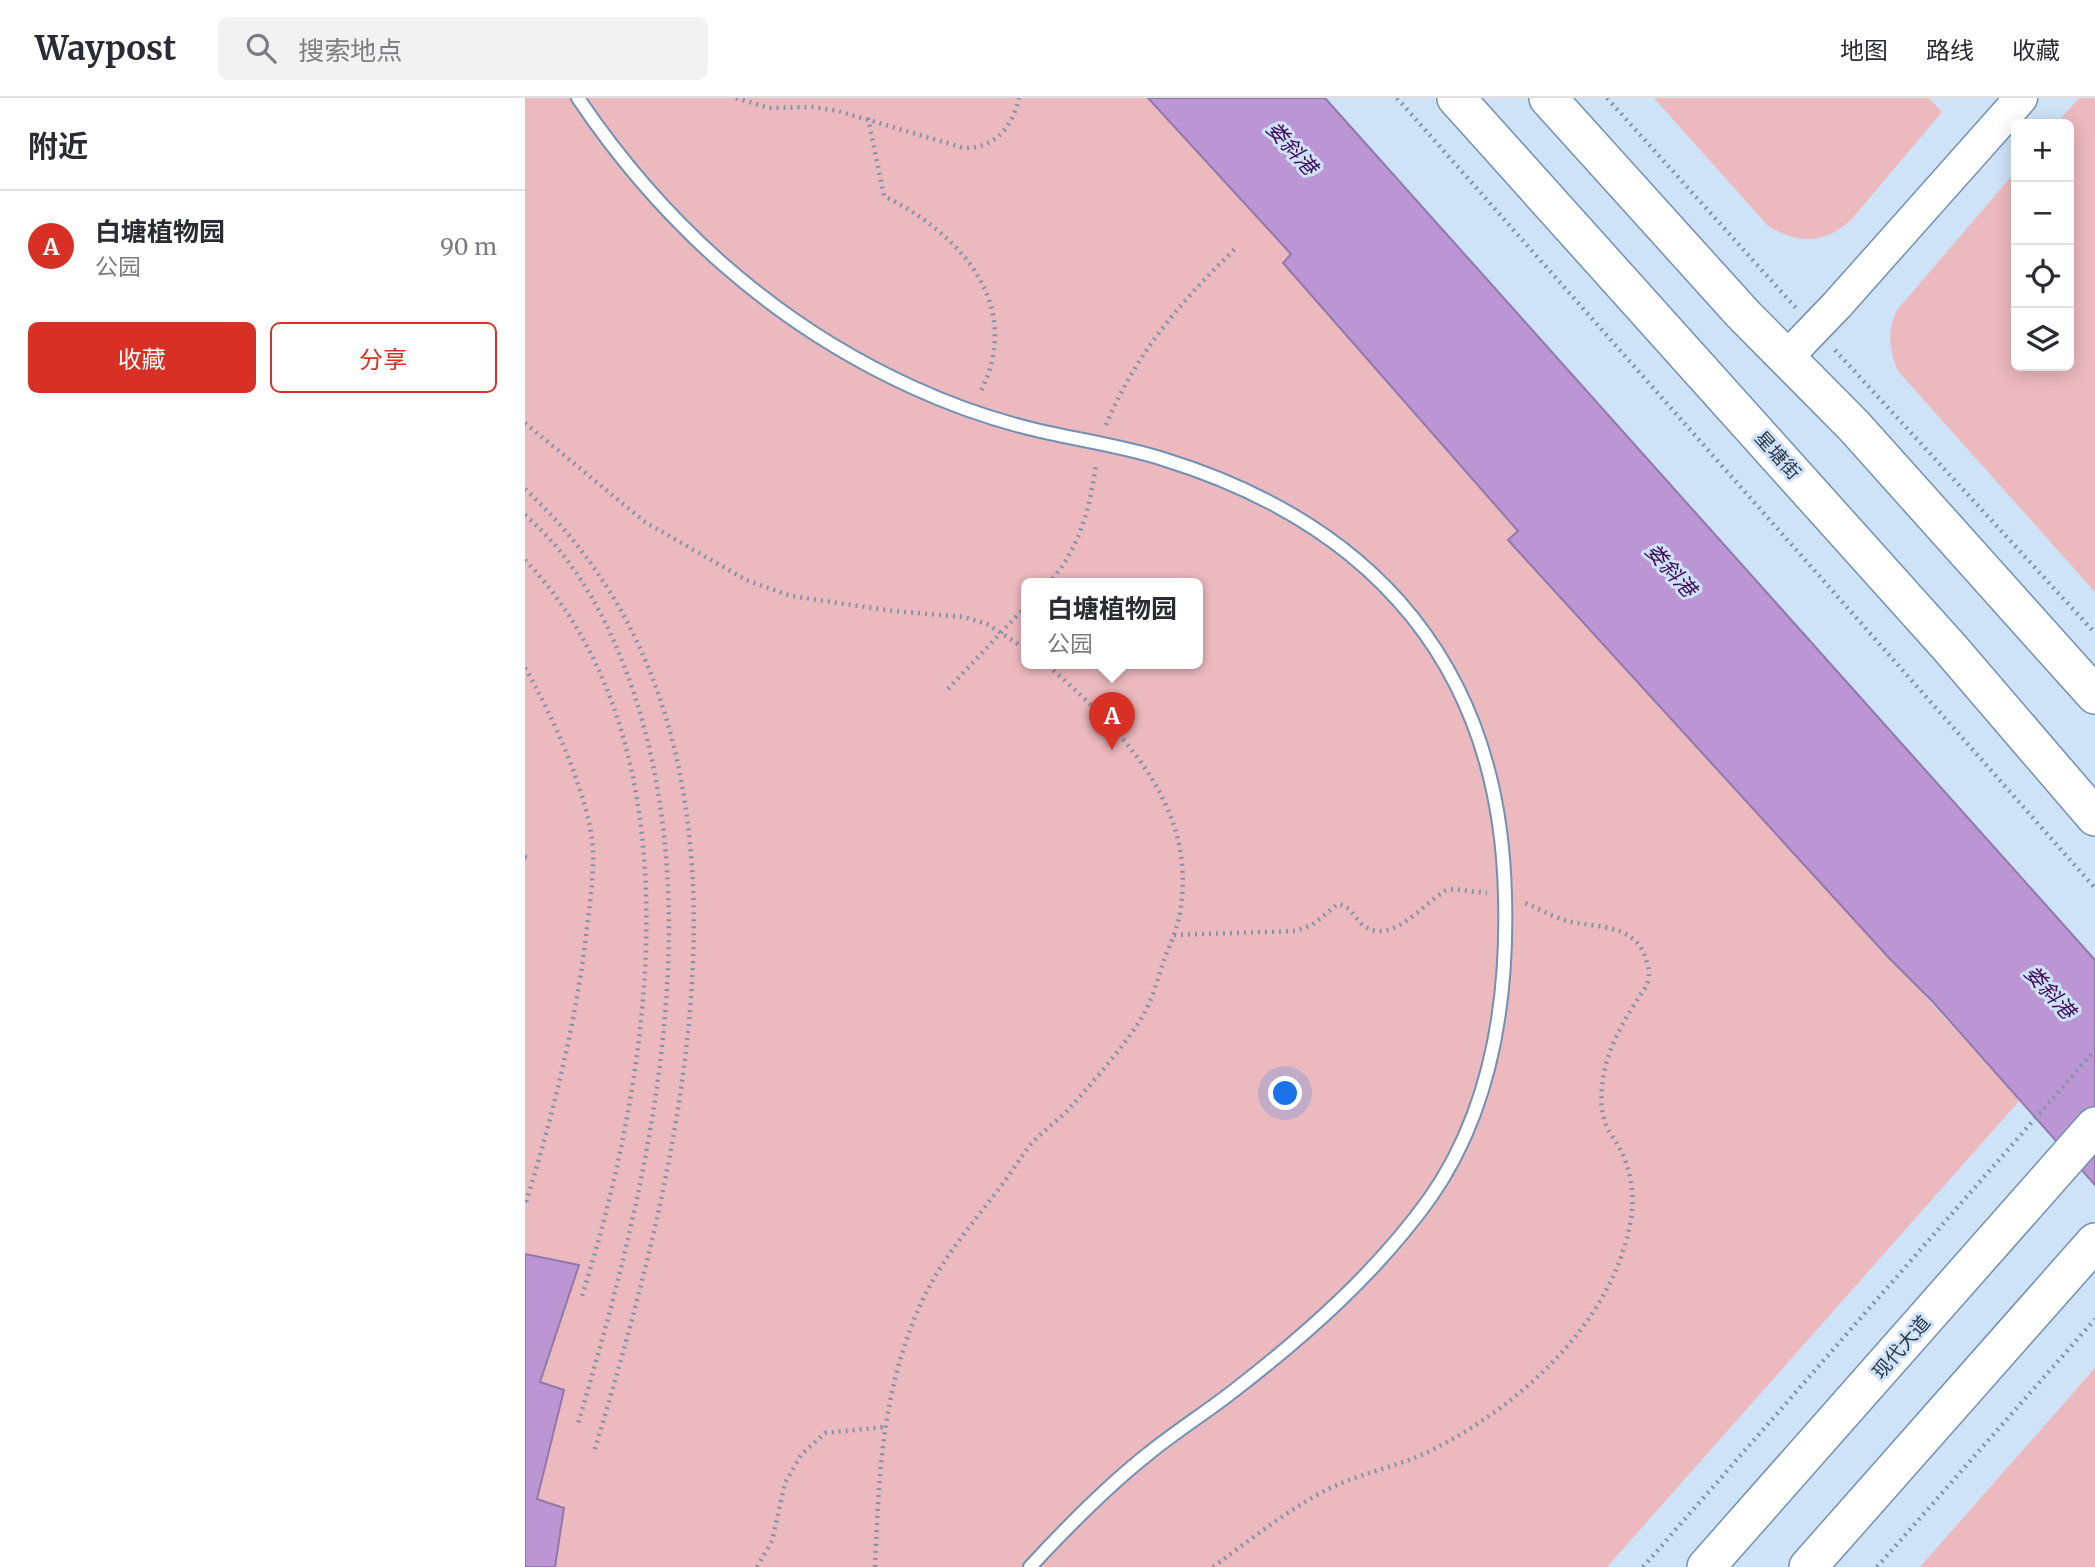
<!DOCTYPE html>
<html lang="zh">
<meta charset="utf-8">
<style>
:root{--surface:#fff;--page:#f2f2f3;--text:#2b2b33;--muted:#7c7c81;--line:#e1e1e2;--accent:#d93025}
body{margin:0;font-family:Merriweather,"Noto Sans SC",serif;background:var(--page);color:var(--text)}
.controls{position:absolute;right:21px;top:21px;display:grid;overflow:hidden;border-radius:10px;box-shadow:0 4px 18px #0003}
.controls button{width:63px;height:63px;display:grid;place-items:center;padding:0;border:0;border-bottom:2px solid var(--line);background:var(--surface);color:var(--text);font:35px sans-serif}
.you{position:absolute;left:761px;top:996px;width:24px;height:24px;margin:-18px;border:5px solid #fff;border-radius:50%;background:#1a73e8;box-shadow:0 0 0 10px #1a73e833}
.badge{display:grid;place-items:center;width:46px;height:46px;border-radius:50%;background:var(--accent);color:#fff;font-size:23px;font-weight:700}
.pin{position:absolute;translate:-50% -58px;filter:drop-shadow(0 2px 4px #0008)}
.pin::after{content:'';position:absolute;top:37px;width:24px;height:21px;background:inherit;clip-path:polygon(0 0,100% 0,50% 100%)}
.popup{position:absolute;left:496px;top:480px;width:182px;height:91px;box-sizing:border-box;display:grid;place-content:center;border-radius:10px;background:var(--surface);filter:drop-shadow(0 2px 5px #0005);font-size:23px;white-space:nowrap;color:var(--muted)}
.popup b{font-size:26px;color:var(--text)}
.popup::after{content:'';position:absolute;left:50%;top:100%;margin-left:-14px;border:14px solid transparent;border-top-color:var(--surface)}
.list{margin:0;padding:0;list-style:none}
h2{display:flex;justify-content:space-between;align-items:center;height:91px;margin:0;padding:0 28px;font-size:30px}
h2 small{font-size:23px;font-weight:400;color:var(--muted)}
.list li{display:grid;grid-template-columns:46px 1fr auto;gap:21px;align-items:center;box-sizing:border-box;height:112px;padding:0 28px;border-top:2px solid var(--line)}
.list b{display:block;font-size:26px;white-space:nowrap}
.list p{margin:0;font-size:23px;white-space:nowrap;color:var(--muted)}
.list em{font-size:23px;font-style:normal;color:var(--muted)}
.actions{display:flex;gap:14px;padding:21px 28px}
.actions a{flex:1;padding:16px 0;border:2px solid var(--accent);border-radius:10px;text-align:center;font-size:24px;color:var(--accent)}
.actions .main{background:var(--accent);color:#fff}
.icon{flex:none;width:38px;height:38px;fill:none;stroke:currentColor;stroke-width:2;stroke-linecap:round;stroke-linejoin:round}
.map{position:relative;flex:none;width:1570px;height:1469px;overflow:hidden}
header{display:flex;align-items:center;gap:42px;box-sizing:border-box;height:98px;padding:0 35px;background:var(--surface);border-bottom:2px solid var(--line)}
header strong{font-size:33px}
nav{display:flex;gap:38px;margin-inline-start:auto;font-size:24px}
.search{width:490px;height:63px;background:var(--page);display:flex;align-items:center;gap:18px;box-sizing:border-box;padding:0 24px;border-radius:10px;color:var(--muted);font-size:26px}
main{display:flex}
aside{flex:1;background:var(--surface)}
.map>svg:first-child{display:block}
.green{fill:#ecb9be;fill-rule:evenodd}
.water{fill:#bc95d5;stroke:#9079aa;stroke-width:2}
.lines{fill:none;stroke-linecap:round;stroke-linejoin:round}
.lane-casing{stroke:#7290b2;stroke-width:16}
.secondary-casing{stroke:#7290b2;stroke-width:35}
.primary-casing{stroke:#7290b2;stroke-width:40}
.path{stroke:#8293a5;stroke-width:4.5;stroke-dasharray:2 5;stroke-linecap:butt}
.lane{stroke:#fff;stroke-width:12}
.secondary{stroke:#fff;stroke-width:32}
.primary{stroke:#fff;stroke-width:37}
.labels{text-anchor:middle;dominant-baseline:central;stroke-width:6;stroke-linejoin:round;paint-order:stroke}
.street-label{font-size:19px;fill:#2a3745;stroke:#cee2f8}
.water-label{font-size:21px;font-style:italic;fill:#3f0a57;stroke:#cee2f8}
</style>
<header>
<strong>Waypost</strong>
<div class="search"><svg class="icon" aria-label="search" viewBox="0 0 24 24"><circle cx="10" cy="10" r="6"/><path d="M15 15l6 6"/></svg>搜索地点</div>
<nav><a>地图</a><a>路线</a><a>收藏</a></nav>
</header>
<main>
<aside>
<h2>附近<small></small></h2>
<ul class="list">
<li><span class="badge">A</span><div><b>白塘植物园</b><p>公园</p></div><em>90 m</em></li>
</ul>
<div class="actions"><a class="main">收藏</a><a>分享</a></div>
</aside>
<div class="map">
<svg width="1570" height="1469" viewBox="0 0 1570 1469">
<rect width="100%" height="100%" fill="#cee2f8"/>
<g class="green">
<path d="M0 0H623L767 157 758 165 993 434 984 443 1495 1002 1082 1469H0ZM501 486H673V566H501Z"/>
<path d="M1129 0H1404L1417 14 1326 122C1299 146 1276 146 1244 129Z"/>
<path d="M1554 0H1570V494L1373 273C1364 252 1362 234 1372 212L1491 73V268H1544V26H1531Z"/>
<path d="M1570 1270V1469H1395Z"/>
</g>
<g class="water">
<path d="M623 0H800L1570 862V1087L1408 904 1365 861 983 442 993 433 758 165 766 156Z"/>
<path d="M0 1156 54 1167 15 1284 39 1292 12 1401 39 1410 30 1469H0Z"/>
</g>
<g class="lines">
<defs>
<path id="lane" d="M53 0C137 125 249 226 387 289 426 307 469 322 511 332 553 342 597 348 638 361 852 427 975 571 980 798 983 903 966 1013 905 1100 852 1174 782 1236 711 1291 682 1314 651 1333 623 1356 580 1390 542 1429 505 1469"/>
<path id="secondary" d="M1262 259 1312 207 1496 0"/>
<g id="primary">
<path d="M931 0 1425 550 1570 719"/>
<path d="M1023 0 1218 216 1329 328 1570 597"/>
<path d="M1181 1469 1570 1028"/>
<path d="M1283 1469 1570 1144"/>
</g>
</defs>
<use href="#lane" class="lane-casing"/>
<use href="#secondary" class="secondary-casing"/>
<use href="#primary" class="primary-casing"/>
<g class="path">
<path d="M211 0 244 10 287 9 313 13 439 50C471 50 487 29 494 0"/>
<path d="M872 0 1570 790"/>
<path d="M1082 0 1271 210"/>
<path d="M343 20 359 98C436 136 500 207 455 295"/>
<path d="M1310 252 1570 535"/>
<path d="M0 325 120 424 221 482 266 498 368 513 439 519 462 526 501 551"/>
<path d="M581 327C611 255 656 203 711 150"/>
<path d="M0 391C266 638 160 1052 69 1354"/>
<path d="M0 417C50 460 82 520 104 581 189 820 122 1094 52 1329"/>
<path d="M0 462C178 648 127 979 56 1201"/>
<path d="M523 486C554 452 565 411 571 366"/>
<path d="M0 570C26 614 66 702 68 753 69 781 64 810 61 838 50 930 27 1020 0 1108"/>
<path d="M423 591 501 508"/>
<path d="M0 759 3 760 0 761"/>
<path d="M649 837 770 833 787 827 813 806C827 809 828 819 838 827 865 849 898 806 920 793L928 791 962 795"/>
<path d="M232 1469 247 1443 260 1385 276 1357 300 1335 360 1329"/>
<path d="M350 1469C354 1374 357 1289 398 1201 418 1159 448 1125 476 1088 487 1074 496 1058 507 1045 518 1033 531 1024 542 1013 566 986 592 957 612 927 627 906 632 882 640 859 646 844 653 829 655 814 674 708 594 629 521 566"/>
<path d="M688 1469C725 1442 761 1413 801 1392 835 1375 872 1369 905 1353 994 1309 1089 1224 1106 1121 1110 1097 1106 1071 1094 1049 1090 1042 1084 1035 1081 1027 1075 1012 1076 996 1078 980 1083 947 1102 917 1120 890 1125 882 1125 873 1122 865 1112 823 1069 831 1039 822 1026 818 1013 810 1000 805"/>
<path d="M1118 1469 1570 952"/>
<path d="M1352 1469 1570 1221"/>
</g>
<use href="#lane" class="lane"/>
<use href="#secondary" class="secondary"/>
<use href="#primary" class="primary"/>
</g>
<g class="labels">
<g class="street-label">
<text transform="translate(1253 357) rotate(48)">星塘街</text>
<text transform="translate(1376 1249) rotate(-49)">现代大道</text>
</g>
<g class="water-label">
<text transform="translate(767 50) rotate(48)">娄斜港</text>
<text transform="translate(1146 472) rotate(48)">娄斜港</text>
<text transform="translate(1525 894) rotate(48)">娄斜港</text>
</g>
</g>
</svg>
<div class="controls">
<button>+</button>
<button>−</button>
<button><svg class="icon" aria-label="locate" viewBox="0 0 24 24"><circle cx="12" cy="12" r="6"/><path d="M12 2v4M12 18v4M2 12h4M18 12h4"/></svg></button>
<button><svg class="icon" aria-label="layers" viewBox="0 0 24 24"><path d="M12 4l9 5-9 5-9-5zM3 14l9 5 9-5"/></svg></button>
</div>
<div class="you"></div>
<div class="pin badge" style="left:587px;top:652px">A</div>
<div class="popup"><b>白塘植物园</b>公园</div>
</div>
</main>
